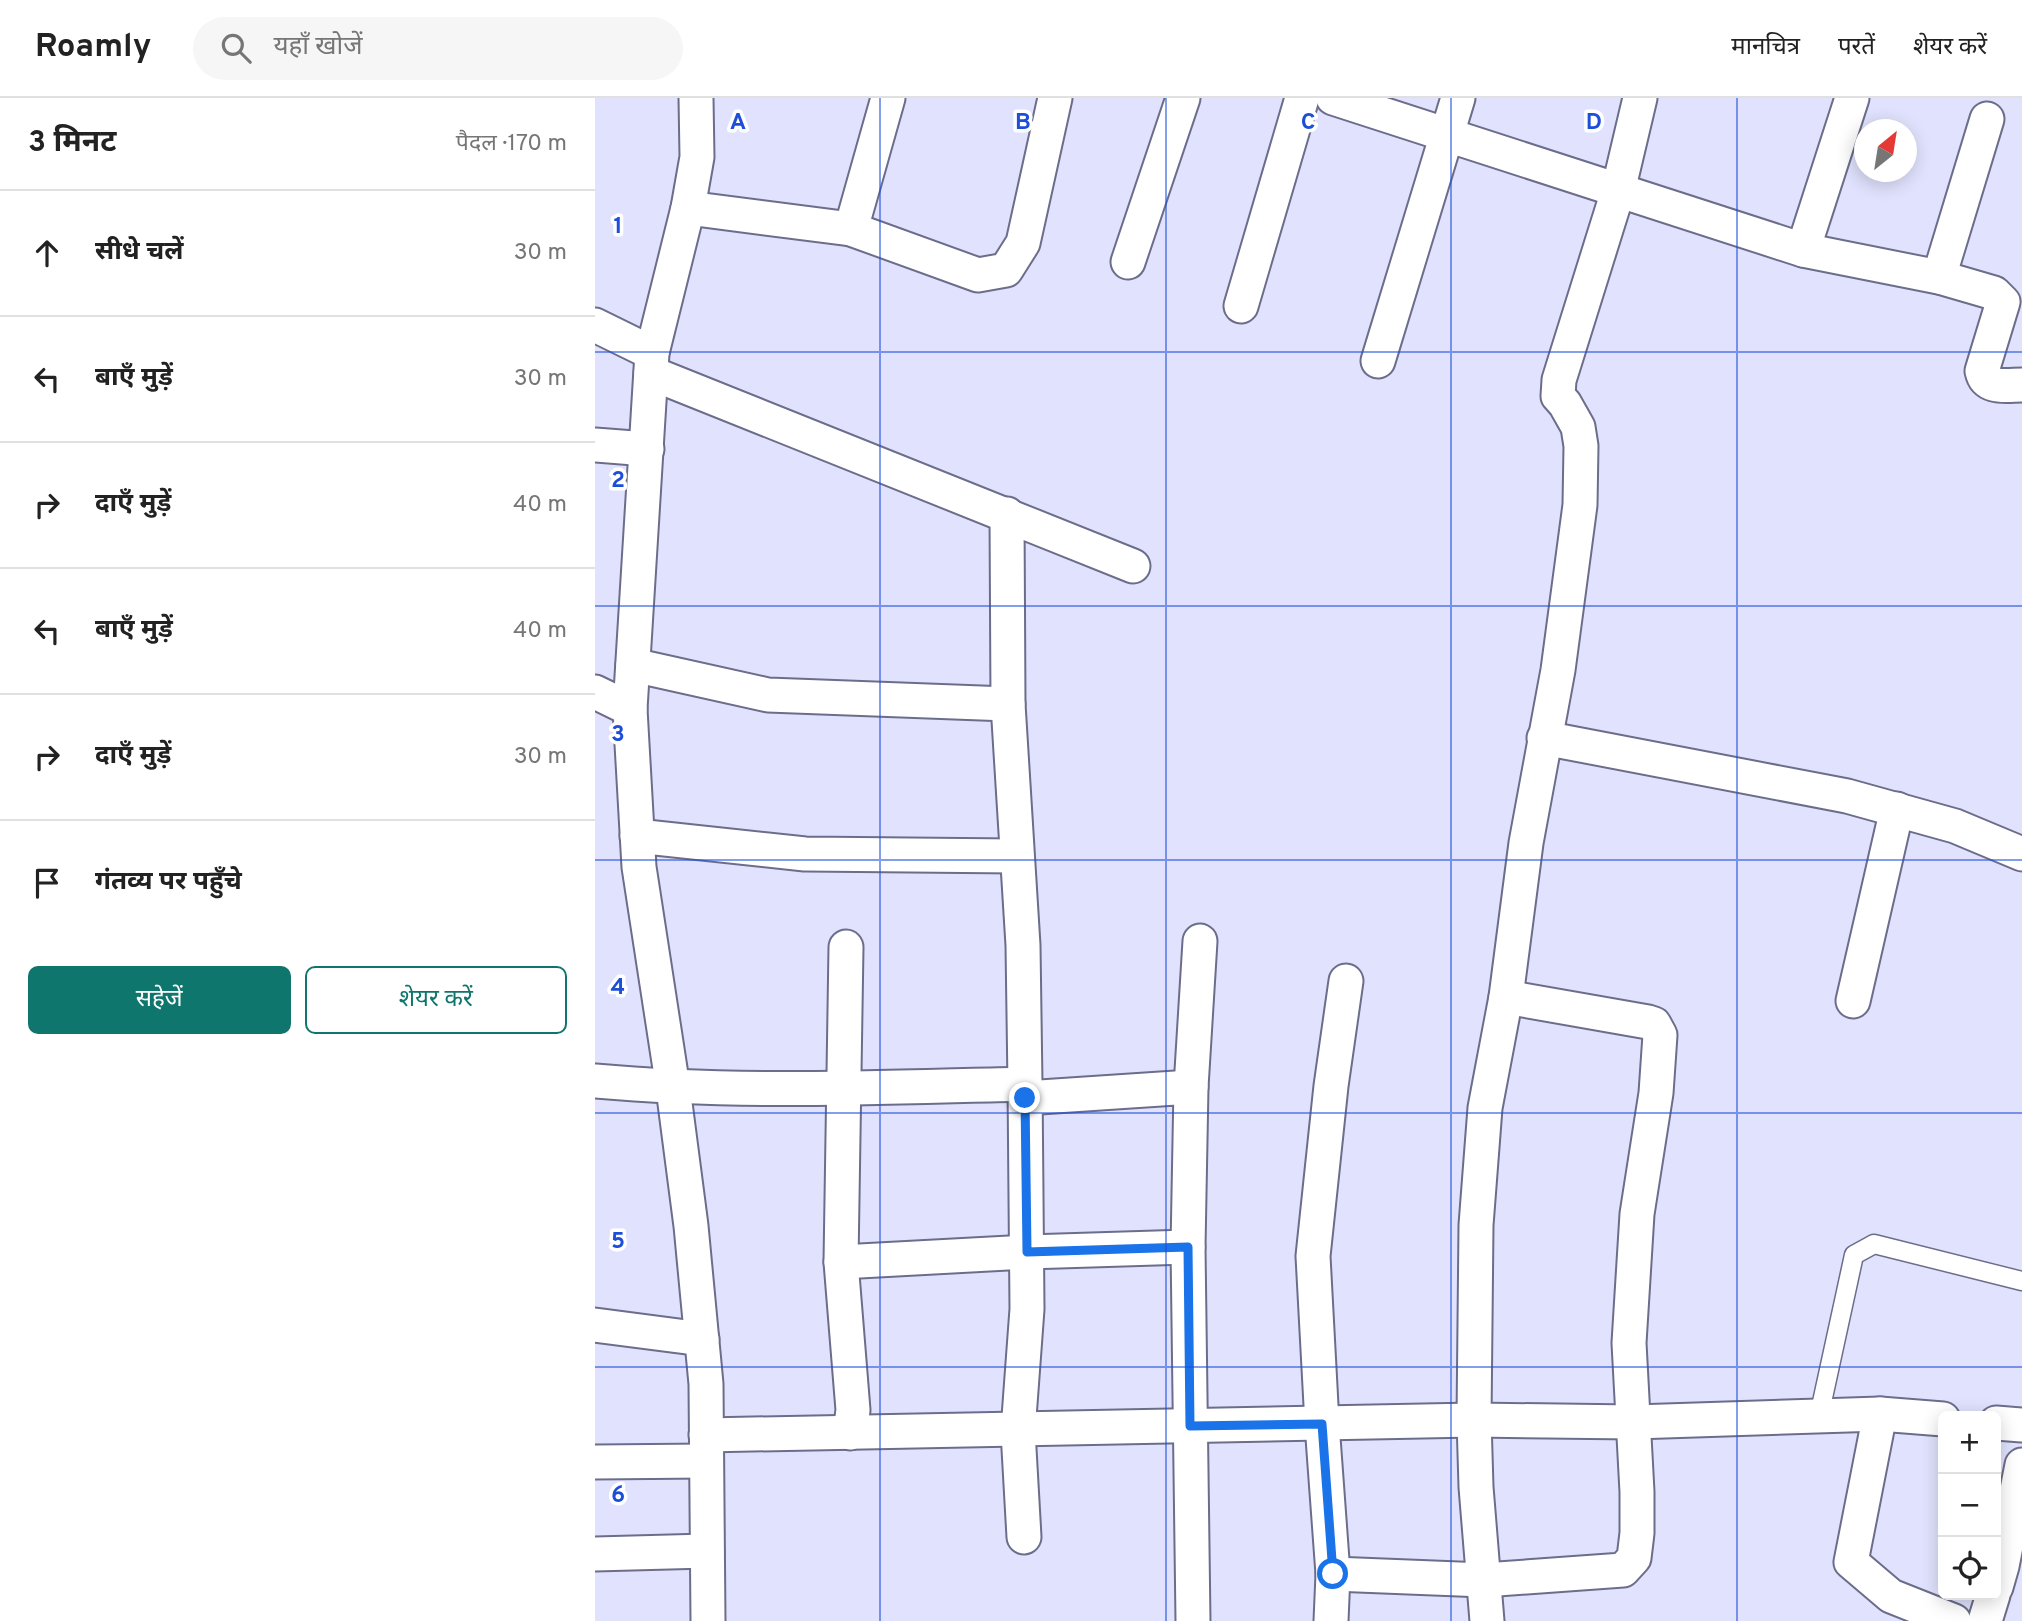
<!DOCTYPE html>
<html lang="hi">
<meta charset="utf-8">
<style>
:root{--surface:#fff;--page:#f6f6f6;--text:#222;--muted:#767676;--line:#e0e0e0;--accent:#0f766e}
body{margin:0;font-family:Overpass,"Noto Sans Devanagari",sans-serif;background:var(--page);color:var(--text)}
.controls{position:absolute;right:21px;bottom:21px;display:grid;overflow:hidden;border-radius:10px;box-shadow:0 4px 18px #0003}
.controls button{width:63px;height:63px;display:grid;place-items:center;padding:0;border:0;border-bottom:2px solid var(--line);background:var(--surface);color:var(--text);font:35px sans-serif}
.compass{position:absolute;left:1259px;top:21px;width:63px;height:63px;border-radius:50%;background:var(--surface);box-shadow:0 4px 18px #0003;rotate:30deg}
.stop{position:absolute;width:21px;height:21px;margin:-16px;border:5px solid #1a73e8;border-radius:50%;background:#fff}
.stop.end{background:#1a73e8;border-color:#fff;box-shadow:0 2px 7px #0008}
.list{margin:0;padding:0;list-style:none}
h2{display:flex;justify-content:space-between;align-items:center;height:91px;margin:0;padding:0 28px;font-size:30px}
h2 small{font-size:23px;font-weight:400;color:var(--muted)}
.list li{display:grid;grid-template-columns:46px 1fr auto;gap:21px;align-items:center;box-sizing:border-box;height:126px;padding:0 28px;border-top:2px solid var(--line)}
.list b{display:block;font-size:26px;white-space:nowrap}
.list em{font-size:23px;font-style:normal;color:var(--muted)}
.actions{display:flex;gap:14px;padding:21px 28px}
.actions a{flex:1;padding:16px 0;border:2px solid var(--accent);border-radius:10px;text-align:center;font-size:24px;color:var(--accent)}
.actions .main{background:var(--accent);color:#fff}
.icon{flex:none;width:38px;height:38px;fill:none;stroke:currentColor;stroke-width:2;stroke-linecap:round;stroke-linejoin:round}
.map{position:relative;flex:none;width:1427px;height:1523px;overflow:hidden}
header{display:flex;align-items:center;gap:42px;box-sizing:border-box;height:98px;padding:0 35px;background:var(--surface);border-bottom:2px solid var(--line)}
header strong{font-size:33px}
nav{display:flex;gap:38px;margin-inline-start:auto;font-size:24px}
.search{width:490px;height:63px;background:var(--page);display:flex;align-items:center;gap:18px;box-sizing:border-box;padding:0 24px;border-radius:38px;color:var(--muted);font-size:26px}
main{display:flex}
aside{flex:1;background:var(--surface)}
.map>svg:first-child{display:block}
.lines{fill:none;stroke-linecap:round;stroke-linejoin:round}
.lane-casing{stroke:#6b6d8b;stroke-width:21}
.street-casing{stroke:#6b6d8b;stroke-width:37}
.lane{stroke:#fff;stroke-width:18}
.street{stroke:#fff;stroke-width:33}
.route{stroke:#1a73e8;stroke-width:9}
.grid{fill:none;stroke:#1d4ed8;stroke-width:2;stroke-opacity:0.55}
.grid-label{font-size:23px;text-anchor:middle;font-weight:bold;fill:#1d4ed8;stroke:#fff;stroke-width:7;stroke-linejoin:round;paint-order:stroke}
</style>
<header>
<strong>Roamly</strong>
<div class="search"><svg class="icon" aria-label="search" viewBox="0 0 24 24"><circle cx="10" cy="10" r="6"/><path d="M15 15l6 6"/></svg>यहाँ खोजें</div>
<nav><a>मानचित्र</a><a>परतें</a><a>शेयर करें</a></nav>
</header>
<main>
<aside>
<h2>3 मिनट<small>पैदल · 170 m</small></h2>
<ul class="list">
<li><svg class="icon" aria-label="ahead" viewBox="0 0 24 24"><path d="M12 20V5M6 11l6-6 6 6"/></svg><div><b>सीधे चलें</b></div><em>30 m</em></li>
<li><svg class="icon" aria-label="left" viewBox="0 0 24 24"><path d="M17 20v-9H6M10 6l-5 5 5 5"/></svg><div><b>बाएँ मुड़ें</b></div><em>30 m</em></li>
<li><svg class="icon" aria-label="right" viewBox="0 0 24 24"><path d="M7 20v-9h11M14 6l5 5-5 5"/></svg><div><b>दाएँ मुड़ें</b></div><em>40 m</em></li>
<li><svg class="icon" aria-label="left" viewBox="0 0 24 24"><path d="M17 20v-9H6M10 6l-5 5 5 5"/></svg><div><b>बाएँ मुड़ें</b></div><em>40 m</em></li>
<li><svg class="icon" aria-label="right" viewBox="0 0 24 24"><path d="M7 20v-9h11M14 6l5 5-5 5"/></svg><div><b>दाएँ मुड़ें</b></div><em>30 m</em></li>
<li><svg class="icon" aria-label="arrive" viewBox="0 0 24 24"><path d="M6 21V4h12l-3 4 3 4H6"/></svg><div><b>गंतव्य पर पहुँचे</b></div></li>
</ul>
<div class="actions"><a class="main">सहेजें</a><a>शेयर करें</a></div>
</aside>
<div class="map">
<svg width="1427" height="1523" viewBox="0 0 1427 1523">
<rect width="100%" height="100%" fill="#e1e3fe"/>
<g class="lines">
<defs>
<path id="lane" d="M1224 1318 1259 1157 1279 1146 1427 1183"/>
<g id="street">
<path d="M101 0 102 59 93 110 57 255 35 611 44 769 78 990 96 1128 111 1286 113 1523"/>
<path d="M738 0 1208 152 1344 179 1399 195 1408 204 1387 273C1391 292 1412 287 1427 287"/>
<path d="M93 110 256 131 293 0"/>
<path d="M256 131 383 177 411 172 428 145 460 0"/>
<path d="M1208 152 1257 0"/>
<path d="M533 164 588 0"/>
<path d="M1344 179 1392 21"/>
<path d="M646 208 707 0"/>
<path d="M0 227 57 255"/>
<path d="M783 263 863 0"/>
<path d="M56 275 538 468"/>
<path d="M0 347 52 351"/>
<path d="M412 416 413 606 428 847 430 986 432 1211 423 1333 429 1439"/>
<path d="M38 567 173 597 413 606"/>
<path d="M0 594 35 611"/>
<path d="M949 640 1252 698 1360 728 1427 756"/>
<path d="M42 738 210 756 421 758"/>
<path d="M251 849 246 1164 258 1312 255 1335"/>
<path d="M1258 903 1302 711"/>
<path d="M0 983C143 996 287 989 430 986"/>
<path d="M596 989 605 843"/>
<path d="M430 1000 596 989 593 1149 598 1523"/>
<path d="M246 1164 432 1154 593 1149"/>
<path d="M0 1227 107 1241"/>
<path d="M1285 1316 1256 1464 1296 1498 1359 1523"/>
<path d="M1401 1325 1427 1327"/>
<path d="M111 1337 879 1322 1039 1324 1285 1316 1348 1321"/>
<path d="M0 1364 111 1363"/>
<path d="M0 1456 112 1453"/>
<path d="M738 1476 889 1482 1028 1472 1039 1460 1042 1435V1394L1034 1245 1042 1116 1061 995 1065 937 1059 926 1053 924 911 899"/>
<path d="M1401 1489 1407 1468 1427 1367"/>
<path d="M736 1523 738 1476 727 1326 718 1158 736 988 751 883"/>
<path d="M892 1523 881 1389 879 1322 881 1127 890 1010 911 899 931 745 963 572 985 407 986 348 983 329 970 306 963 298 964 282 1023 93 1045 0"/>
<path d="M1390 1523 1398 1497"/>
</g>
</defs>
<use href="#lane" class="lane-casing"/>
<use href="#street" class="street-casing"/>
<use href="#lane" class="lane"/>
<use href="#street" class="street"/>
</g>
<g class="lines">
<path class="route" d="M430 1000 432 1154 593 1149 595 1328 727 1326 738 1476"/>
</g>
<path class="grid" d="M285 0V1523M571 0V1523M856 0V1523M1142 0V1523M0 254H1427M0 508H1427M0 762H1427M0 1015H1427M0 1269H1427"/>
<g class="grid-label">
<text x="143" y="31">A</text>
<text x="428" y="31">B</text>
<text x="713" y="31">C</text>
<text x="999" y="31">D</text>
<text x="23" y="135">1</text>
<text x="23" y="389">2</text>
<text x="23" y="643">3</text>
<text x="23" y="896">4</text>
<text x="23" y="1150">5</text>
<text x="23" y="1404">6</text>
</g>
</svg>
<div class="controls">
<button>+</button>
<button>−</button>
<button><svg class="icon" aria-label="locate" viewBox="0 0 24 24"><circle cx="12" cy="12" r="6"/><path d="M12 2v4M12 18v4M2 12h4M18 12h4"/></svg></button>
</div>
<svg class="compass" viewBox="-18 -18 36 36"><path d="M0-13l5 13h-10z" fill="#e53935"/><path d="M0 13l5-13h-10z" fill="#767676"/></svg>
<div class="stop" style="left:738px;top:1476px"></div>
<div class="stop end" style="left:430px;top:1000px"></div>
</div>
</main>
